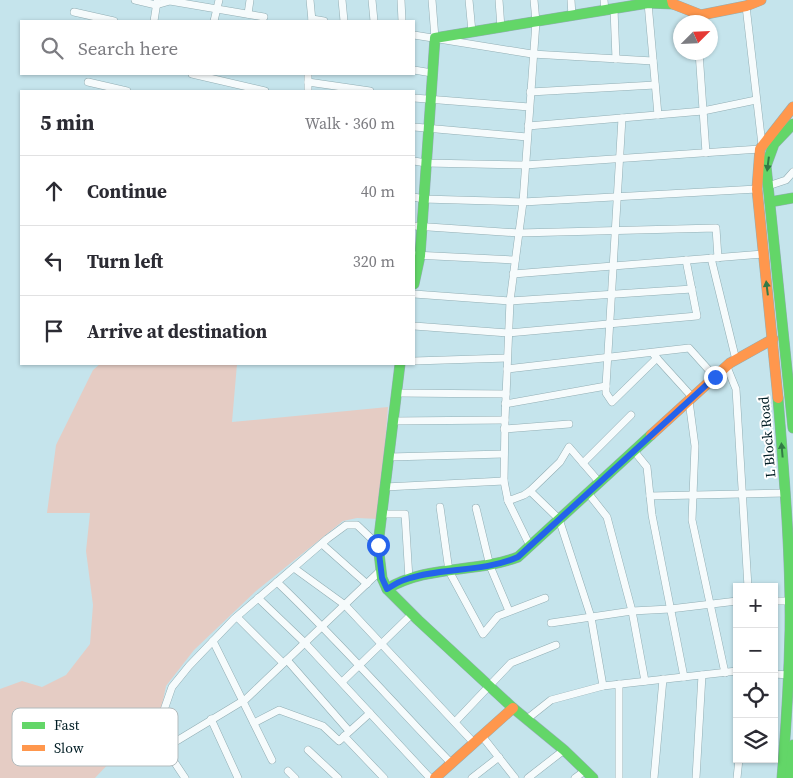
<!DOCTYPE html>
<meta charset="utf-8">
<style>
:root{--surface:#fff;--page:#f2f2f3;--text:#2b2b33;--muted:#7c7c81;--line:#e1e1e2}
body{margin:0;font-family:"Source Serif 4",serif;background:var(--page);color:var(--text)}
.controls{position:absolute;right:15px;bottom:15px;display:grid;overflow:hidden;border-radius:0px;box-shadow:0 1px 4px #0004}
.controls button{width:45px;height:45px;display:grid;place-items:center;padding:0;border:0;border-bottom:1px solid var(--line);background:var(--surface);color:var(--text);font:25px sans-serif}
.compass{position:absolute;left:673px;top:15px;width:45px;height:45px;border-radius:50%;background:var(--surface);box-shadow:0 1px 4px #0004;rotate:66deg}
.stop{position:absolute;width:15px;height:15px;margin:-11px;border:4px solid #2563eb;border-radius:50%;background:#fff}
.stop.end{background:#2563eb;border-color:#fff;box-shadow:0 1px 5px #0008}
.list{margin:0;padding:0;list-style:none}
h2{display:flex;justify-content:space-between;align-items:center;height:65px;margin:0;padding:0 20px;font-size:21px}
h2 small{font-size:16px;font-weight:400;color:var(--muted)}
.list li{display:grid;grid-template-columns:32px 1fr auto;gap:15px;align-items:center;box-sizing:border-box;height:70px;padding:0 20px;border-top:1px solid var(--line)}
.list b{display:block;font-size:19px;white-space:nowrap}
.list em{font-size:16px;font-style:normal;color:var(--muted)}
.icon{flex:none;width:28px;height:28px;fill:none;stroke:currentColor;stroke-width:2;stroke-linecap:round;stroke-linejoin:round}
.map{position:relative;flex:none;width:793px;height:778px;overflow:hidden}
.search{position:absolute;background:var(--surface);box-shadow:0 1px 4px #0004;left:20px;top:20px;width:395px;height:55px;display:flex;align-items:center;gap:12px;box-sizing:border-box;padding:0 18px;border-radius:0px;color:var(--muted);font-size:19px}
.panel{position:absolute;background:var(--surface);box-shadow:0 1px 4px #0004;left:20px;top:90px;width:395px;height:275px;border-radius:0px}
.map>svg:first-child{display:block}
.green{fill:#e5ccc4}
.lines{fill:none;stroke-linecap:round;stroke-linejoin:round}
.street-casing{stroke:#92aeb4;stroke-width:8}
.fast-casing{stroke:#92aeb4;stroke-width:11}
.slow-casing{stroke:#92aeb4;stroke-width:11}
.street{stroke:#f6fbfc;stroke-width:7}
.fast{stroke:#63d668;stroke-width:10}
.slow{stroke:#ff974d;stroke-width:10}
.oneway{fill:#327a46}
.route{stroke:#2563eb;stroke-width:6}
.labels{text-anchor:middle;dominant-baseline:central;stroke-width:4;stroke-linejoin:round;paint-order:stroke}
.street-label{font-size:14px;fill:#001d24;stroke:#fff}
.key{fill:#fff;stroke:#b2bbbd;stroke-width:1}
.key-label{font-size:14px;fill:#001d24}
</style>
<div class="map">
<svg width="793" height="778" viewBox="0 0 793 778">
<rect width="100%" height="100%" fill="#c5e4ec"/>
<path class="green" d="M100 364H237L232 422 388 407 379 519 357 518 343 521 256 591 194 650 166 686 158 725 112 760 95 778H0V689L22 681 42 687 66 675 90 644 93 605 86 551 90 513H47L56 445 93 370Z"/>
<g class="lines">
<defs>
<g id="street">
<path d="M135 0 156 5 170 1 264 17"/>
<path d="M310 0 312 21"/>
<path d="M342 0 344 21"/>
<path d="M372 0 374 21"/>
<path d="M401 0 402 21"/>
<path d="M432 0 435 38"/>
<path d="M469 0 472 32"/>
<path d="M499 0 501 28"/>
<path d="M571 0 572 16"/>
<path d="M604 0 605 11"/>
<path d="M648 3 658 115"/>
<path d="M746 6 762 145"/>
<path d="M614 9 616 59"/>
<path d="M74 12 114 21"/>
<path d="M248 14 250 0"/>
<path d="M312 19 324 21"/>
<path d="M154 21 157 2"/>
<path d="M214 21 219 0"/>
<path d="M414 35 532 54 653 61"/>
<path d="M699 52 706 153"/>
<path d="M414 70 432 73"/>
<path d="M192 74 265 91"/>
<path d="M88 82 127 91"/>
<path d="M308 82 370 91"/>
<path d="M308 91V74"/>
<path d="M530 92 655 85"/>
<path d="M414 98 529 107"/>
<path d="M622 118 606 386V393L612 402 657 358"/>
<path d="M528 126 703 111 756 100"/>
<path d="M414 127 527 137"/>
<path d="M414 161 426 163 525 165 760 149"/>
<path d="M768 186 786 180 793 172"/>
<path d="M414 197 423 199 523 202 757 189"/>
<path d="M414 226 519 233 716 228 718 258"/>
<path d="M414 255 515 260"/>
<path d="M711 258 736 360"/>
<path d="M513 274 763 254"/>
<path d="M414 294 510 301 692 289"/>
<path d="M414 326 508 333 697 316 686 260"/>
<path d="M654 355 693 398"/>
<path d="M414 361 507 358"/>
<path d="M727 367 736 389 748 587"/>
<path d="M507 369 689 348 715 377"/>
<path d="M397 393 506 394"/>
<path d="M689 401 695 446 692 520 725 673"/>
<path d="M505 404 606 386"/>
<path d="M393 421 505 420"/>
<path d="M504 429 569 424"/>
<path d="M634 451 647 467 652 515 684 677"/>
<path d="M389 457 504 454"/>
<path d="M583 463 631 415"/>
<path d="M600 483 569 447 560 462 530 491 559 519 591 617 603 686"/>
<path d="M385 487 504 481"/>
<path d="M530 491 524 495 508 501 504 481 505 420 510 301 523 202 536 22 534 0"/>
<path d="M588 493 607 517 632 611 645 681"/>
<path d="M650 496 786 493"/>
<path d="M508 501 530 546"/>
<path d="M440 507 449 571 483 634 498 616 545 598"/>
<path d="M476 508 490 566 509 611"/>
<path d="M382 514H405L409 579"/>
<path d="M322 544 367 584"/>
<path d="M294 568 345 605 474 743"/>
<path d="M277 582C338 640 393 703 451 763"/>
<path d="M258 598 305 643 430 778"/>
<path d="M774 601H790"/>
<path d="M237 617 283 663"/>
<path d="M551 623 632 611 670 609 737 601"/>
<path d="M213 641 272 760"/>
<path d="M287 660 349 731"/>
<path d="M774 674 789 675"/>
<path d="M342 682 412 614"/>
<path d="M211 719 238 778"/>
<path d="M527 719 551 700 603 686 737 671"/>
<path d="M455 722 511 663 556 645"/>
<path d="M254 723 279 710 323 726 339 741 370 713"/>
<path d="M344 736 384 778"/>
<path d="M482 736 515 778"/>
<path d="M165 748 246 699 381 570"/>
<path d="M308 750 338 778"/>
<path d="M288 771 295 778"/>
<path d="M185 778 165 748 161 733 164 710 172 687 189 666 234 619 327 539 346 525H357L378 545"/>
<path d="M472 778 499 757"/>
<path d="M528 778 564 750"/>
<path d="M575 778 586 770"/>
<path d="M619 778V684"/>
<path d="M654 778 663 679"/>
<path d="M696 778 702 675"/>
<path d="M737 778 739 759"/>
</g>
<g id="fast">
<path d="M793 124 774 144 766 166 793 428"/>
<path d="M770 202 793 198"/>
<path d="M414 284 420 256 435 38 648 3 673 4"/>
<path d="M400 364 378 545 382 578 387 589 418 620 513 708 564 750 593 778"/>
<path d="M778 398C784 475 791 553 790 630 789 679 786 729 782 778"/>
<path d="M387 589C426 565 476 573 518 557L651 435"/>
<path d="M790 778 793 745"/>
</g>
<g id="slow">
<path d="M672 0 673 4 701 15 746 6 761 0"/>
<path d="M778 398 757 189 760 149 793 107"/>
<path d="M651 435 730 363 773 339"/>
<path d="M435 778 513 708"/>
</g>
</defs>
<use href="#street" class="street-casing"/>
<use href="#fast" class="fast-casing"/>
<use href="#slow" class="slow-casing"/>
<use href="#street" class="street"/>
<use href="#fast" class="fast"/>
<use href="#slow" class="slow"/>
</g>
<defs><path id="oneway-solid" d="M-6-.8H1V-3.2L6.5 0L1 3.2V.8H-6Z" transform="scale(1.25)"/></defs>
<g class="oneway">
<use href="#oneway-solid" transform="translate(768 164) rotate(97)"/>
<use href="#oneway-solid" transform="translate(767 288) rotate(-97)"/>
<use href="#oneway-solid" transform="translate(782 450) rotate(-95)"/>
</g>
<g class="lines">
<path class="route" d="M378 545 382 578 387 589C392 586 398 582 404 580 441 567 482 573 518 557L715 377"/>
</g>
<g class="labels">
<g class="street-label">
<text transform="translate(767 437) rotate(-95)">L Block Road</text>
</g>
</g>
<rect x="12" y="708" width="166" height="58" rx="8" class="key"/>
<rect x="22" y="722" width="23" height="7" fill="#63d668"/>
<rect x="22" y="745" width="23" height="6" fill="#ff974d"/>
<g class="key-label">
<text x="54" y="730">Fast</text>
<text x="54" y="753">Slow</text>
</g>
</svg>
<div class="controls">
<button>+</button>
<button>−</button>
<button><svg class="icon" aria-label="locate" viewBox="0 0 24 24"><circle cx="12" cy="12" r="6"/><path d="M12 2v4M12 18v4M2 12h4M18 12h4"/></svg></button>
<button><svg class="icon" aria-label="layers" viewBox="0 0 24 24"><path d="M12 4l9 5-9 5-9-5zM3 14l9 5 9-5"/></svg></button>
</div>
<svg class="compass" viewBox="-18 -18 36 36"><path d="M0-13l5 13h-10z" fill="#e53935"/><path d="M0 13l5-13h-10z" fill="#7c7c81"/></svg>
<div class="stop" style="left:378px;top:545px"></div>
<div class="stop end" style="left:715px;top:377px"></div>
<div class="search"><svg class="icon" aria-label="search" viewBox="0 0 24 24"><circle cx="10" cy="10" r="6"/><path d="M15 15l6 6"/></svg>Search here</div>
<section class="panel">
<h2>5 min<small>Walk · 360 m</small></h2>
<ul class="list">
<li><svg class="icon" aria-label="ahead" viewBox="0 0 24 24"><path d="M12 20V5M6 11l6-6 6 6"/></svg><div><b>Continue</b></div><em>40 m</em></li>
<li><svg class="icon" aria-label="left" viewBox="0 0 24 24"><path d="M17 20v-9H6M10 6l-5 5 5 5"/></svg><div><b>Turn left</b></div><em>320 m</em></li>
<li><svg class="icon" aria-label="arrive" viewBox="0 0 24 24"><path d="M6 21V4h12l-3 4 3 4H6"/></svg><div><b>Arrive at destination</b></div></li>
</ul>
</section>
</div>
